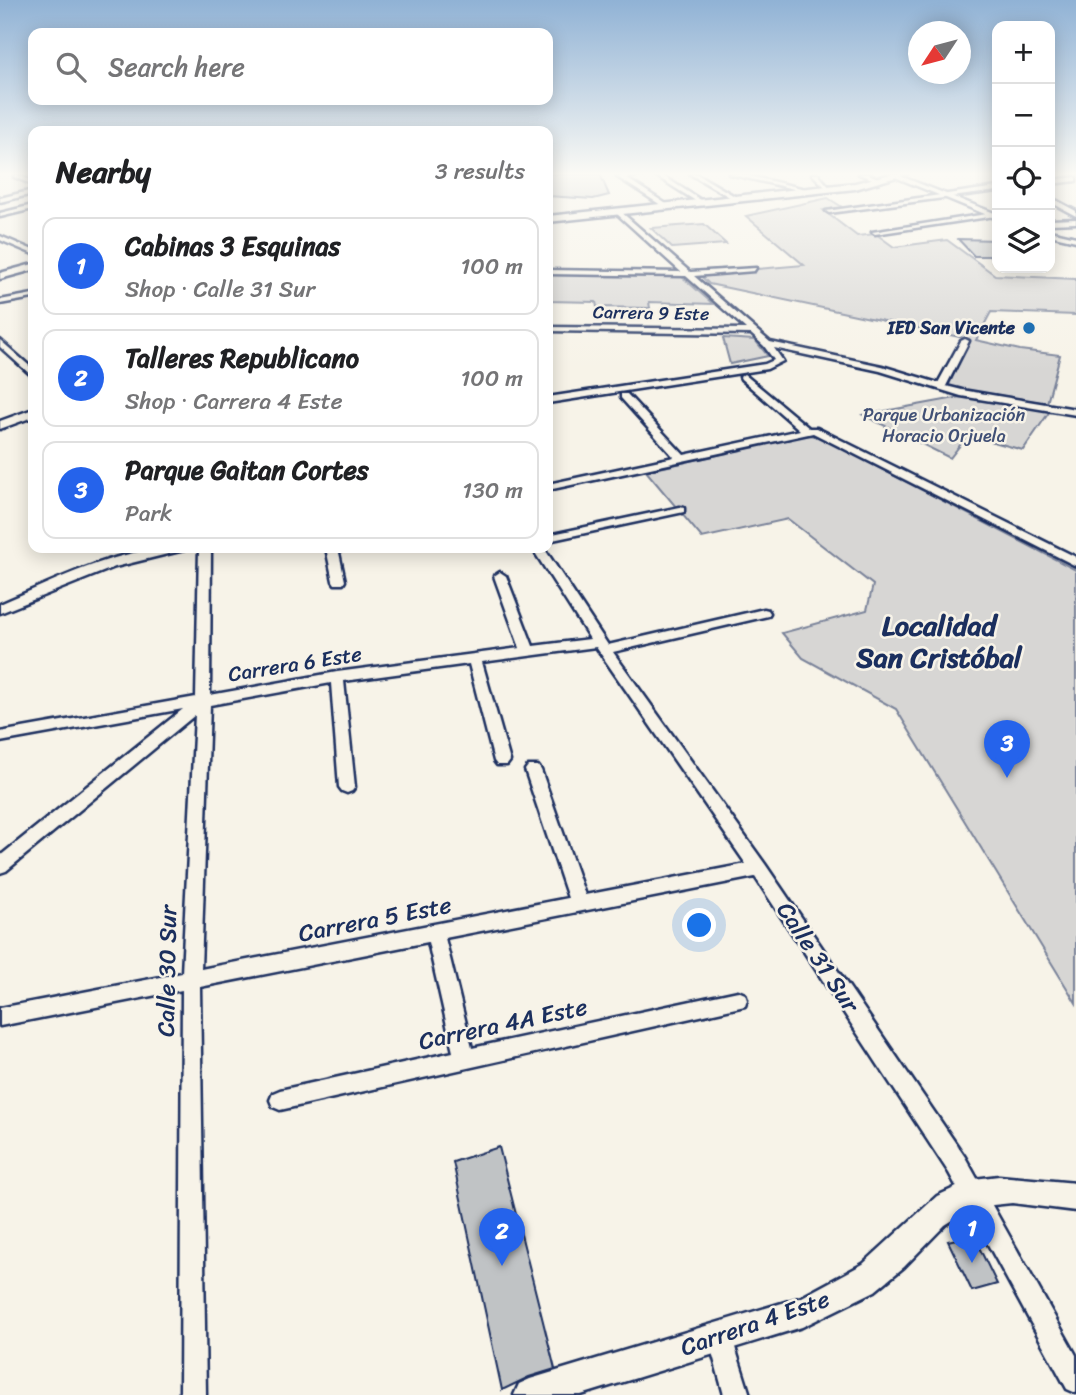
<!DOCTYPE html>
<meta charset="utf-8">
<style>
:root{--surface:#fff;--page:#f2f2f2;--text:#202124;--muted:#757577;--line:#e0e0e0;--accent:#2563eb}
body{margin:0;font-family:Sriracha,sans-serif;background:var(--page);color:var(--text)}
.controls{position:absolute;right:21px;top:21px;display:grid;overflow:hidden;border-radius:14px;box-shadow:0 4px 18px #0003}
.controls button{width:63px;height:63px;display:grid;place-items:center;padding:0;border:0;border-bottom:2px solid var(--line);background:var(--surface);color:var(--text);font:35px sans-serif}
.compass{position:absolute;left:908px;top:21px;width:63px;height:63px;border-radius:50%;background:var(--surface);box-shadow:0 4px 18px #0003;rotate:234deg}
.you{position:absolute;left:700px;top:926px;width:24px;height:24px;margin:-18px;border:5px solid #fff;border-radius:50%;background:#1a73e8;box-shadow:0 0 0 10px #1a73e833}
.badge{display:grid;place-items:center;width:46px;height:46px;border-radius:50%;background:var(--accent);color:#fff;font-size:23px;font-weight:700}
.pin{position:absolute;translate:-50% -58px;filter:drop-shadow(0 2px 4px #0008)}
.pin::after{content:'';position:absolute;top:37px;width:24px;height:21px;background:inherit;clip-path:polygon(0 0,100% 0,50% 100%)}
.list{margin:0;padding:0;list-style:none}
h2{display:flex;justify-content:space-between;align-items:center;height:91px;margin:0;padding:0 28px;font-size:30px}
h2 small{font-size:23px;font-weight:400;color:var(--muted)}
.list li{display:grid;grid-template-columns:46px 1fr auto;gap:21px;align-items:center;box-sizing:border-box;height:98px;margin:0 14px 14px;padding:0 14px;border:2px solid var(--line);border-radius:14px}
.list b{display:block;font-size:26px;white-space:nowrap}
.list p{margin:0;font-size:23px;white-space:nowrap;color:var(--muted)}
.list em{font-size:23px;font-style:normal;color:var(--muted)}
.icon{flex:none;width:38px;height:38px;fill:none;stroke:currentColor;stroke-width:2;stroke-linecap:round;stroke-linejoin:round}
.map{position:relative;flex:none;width:1076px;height:1395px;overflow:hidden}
.search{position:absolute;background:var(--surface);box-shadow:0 4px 18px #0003;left:28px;top:28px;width:525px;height:77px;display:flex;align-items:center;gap:18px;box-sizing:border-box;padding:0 24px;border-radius:14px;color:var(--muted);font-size:26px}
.panel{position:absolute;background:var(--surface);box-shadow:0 4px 18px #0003;left:28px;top:126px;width:525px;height:427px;border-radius:14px}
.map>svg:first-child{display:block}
.green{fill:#d7d6d4;stroke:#798299;stroke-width:2}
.building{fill:#c0c3c5;stroke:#1b2f5e;stroke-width:2}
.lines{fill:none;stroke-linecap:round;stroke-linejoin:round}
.minor-casing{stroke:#1b2f5e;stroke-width:5}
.tertiary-casing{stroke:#1b2f5e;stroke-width:5}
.secondary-casing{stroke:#1b2f5e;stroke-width:5}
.minor{fill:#f7f3e8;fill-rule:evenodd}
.tertiary{fill:#f7f3e8;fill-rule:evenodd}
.secondary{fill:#f7f3e8;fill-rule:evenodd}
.poi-dot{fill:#1f6fb2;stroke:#f7f3e8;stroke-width:2.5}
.labels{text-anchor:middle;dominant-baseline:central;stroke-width:5;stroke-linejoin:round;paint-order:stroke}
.far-street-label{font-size:18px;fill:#1b2f5e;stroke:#f7f3e8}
.far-poi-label{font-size:18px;font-weight:bold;fill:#1b2f5e;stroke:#f7f3e8;text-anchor:end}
.far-park-label{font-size:18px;fill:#415076;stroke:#f7f3e8}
.street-label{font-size:21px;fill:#1b2f5e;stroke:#f7f3e8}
.near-street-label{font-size:24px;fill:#1b2f5e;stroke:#f7f3e8}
.district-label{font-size:28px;font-weight:bold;fill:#1b2f5e;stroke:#f7f3e8}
</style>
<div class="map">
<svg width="1076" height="1395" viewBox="0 0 1076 1395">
<rect width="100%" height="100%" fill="#f7f3e8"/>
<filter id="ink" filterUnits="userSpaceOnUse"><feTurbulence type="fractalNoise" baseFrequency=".0143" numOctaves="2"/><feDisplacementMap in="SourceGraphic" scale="14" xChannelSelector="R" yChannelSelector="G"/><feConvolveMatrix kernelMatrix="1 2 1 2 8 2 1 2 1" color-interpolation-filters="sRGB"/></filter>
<g filter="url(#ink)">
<g class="green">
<path d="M828 198 842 207 823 210 857 236 876 234 894 247 947 240 995 275 1076 279V315L991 312 976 340 1020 350 1060 355 1047 403 948 387 969 339 709 284 699 274 804 265 746 216Z"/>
<path d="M704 224 726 244 672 248 651 228Z"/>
<path d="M548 274 681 276 713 304 649 302 650 308 597 307 596 302 548 301Z"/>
<path d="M723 338 755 340 768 356 730 364Z"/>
<path d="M961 397 1016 403 1050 411 1023 450 968 435 950 458 863 415Z"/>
<path d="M807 435 818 436 1076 570V1003L896 709 803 658 782 633 867 610 873 585 788 519 702 538 646 471Z"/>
</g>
<g class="building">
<path d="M548 174H600L609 195 593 199 548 196Z"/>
<path d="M958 239 997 240V256H974Z"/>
<path d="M499 1147 555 1369 529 1377 502 1390 453 1162Z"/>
<path d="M973 1235 997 1284 972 1291 948 1241Z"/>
</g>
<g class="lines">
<defs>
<g id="minor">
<path d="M16 174 33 181V185L14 177Z"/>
<path d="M629 174H650L626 178 668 205V207H664L617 177Z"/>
<path d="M653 174H660L704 202 699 203Z"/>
<path d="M690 174H697L738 198 733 199Z"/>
<path d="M729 174H741L810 190 807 192Z"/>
<path d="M812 174H818L831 189H827Z"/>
<path d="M859 174H868L883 180 880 182Z"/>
<path d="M1076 177V181L1050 184V180Z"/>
<path d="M997 187V191L829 213 826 211Z"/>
<path d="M33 190V194L0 202V198Z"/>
<path d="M33 205V209L0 217V213Z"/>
<path d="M616 211H620L690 272 756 268 754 271 694 276 770 342 882 366 938 383 961 341 965 339 969 341 946 386 962 390 1076 409V415L961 396 880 371 774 348 783 361 767 369 548 403V397L765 364 774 360 764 346 751 334 548 331V327L746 329 686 276 548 274V270L681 272 616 213Z"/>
<path d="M993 213 995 216 875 234 872 232Z"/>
<path d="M1076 219V223L1050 224V220Z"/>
<path d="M0 236 33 250V254L0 240Z"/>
<path d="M33 294V298L0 304V300Z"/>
<path d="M0 340 33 369V377L0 347Z"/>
<path d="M744 374 809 428H817L1076 557V566L813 433 548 490V484L674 457 621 398V394H627L684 455 800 430 741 379 740 377Z"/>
<path d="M680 507 684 508V512L548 541V535Z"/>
<path d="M186 548 184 550 115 567 0 613V604C57 580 122 545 186 548Z"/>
<path d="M199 548H211L210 695 337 672 520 648 494 576 500 572 506 576 533 646 590 639 532 548H544L608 645 764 609 768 610 770 613 768 616 613 652 765 864 965 1157 1076 1355V1393L1067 1389 949 1173 755 877 445 938 472 1048 738 991 745 994 747 1000 745 1006 280 1110 273 1107 270 1100 273 1093 280 1090 453 1052 428 942 200 987 206 1395H180L182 990 0 1026V1008L182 973 195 715 6 871 0 873V856L183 709 0 742V732L196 697ZM596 647 746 864 585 895 541 770 538 766H528L525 770 568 898 201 969 210 705 331 683 339 787 342 791 347 793 352 791 355 787 344 681 469 664 494 761 497 765H507L510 761 482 662Z"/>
<path d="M326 548H338L345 581 343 584H335L333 581Z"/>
<path d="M720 1325 729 1328 750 1395H724L708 1337 711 1328Z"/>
</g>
<g id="tertiary">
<path d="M895 174 997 214V219L895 177Z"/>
<path d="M1050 197 1076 211V216L1050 202Z"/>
<path d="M1050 231 1076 237V241L1050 235Z"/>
<path d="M33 264V270L0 279V273Z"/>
<path d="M33 409V417L0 429V421Z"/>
<path d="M999 1176 1076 1183V1211L1012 1203 974 1207 945 1225 904 1267 875 1291 802 1327 581 1395H514L519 1384 530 1379 802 1297 863 1264 937 1196 974 1179Z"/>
</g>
<path id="secondary" d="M891 174H907L855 189 548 222V216L855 183Z"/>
</defs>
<use href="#minor" class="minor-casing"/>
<use href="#tertiary" class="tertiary-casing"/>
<use href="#secondary" class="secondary-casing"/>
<use href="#minor" class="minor"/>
<use href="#tertiary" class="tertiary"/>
<use href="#secondary" class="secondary"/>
</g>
</g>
<linearGradient id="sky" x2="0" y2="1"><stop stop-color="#90b2d5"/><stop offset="0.47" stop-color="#fbfaf5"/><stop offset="1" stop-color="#fbfaf5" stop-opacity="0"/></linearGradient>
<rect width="1076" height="370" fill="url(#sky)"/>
<circle class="poi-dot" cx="1029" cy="328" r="7"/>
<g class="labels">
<g class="far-street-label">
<text transform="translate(651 313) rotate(1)">Carrera 9 Este</text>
</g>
<g class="far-poi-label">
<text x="1015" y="328">IED San Vicente</text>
</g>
<g class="far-park-label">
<text x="944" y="415">Parque Urbanización<tspan x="944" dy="21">Horacio Orjuela</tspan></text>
</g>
<g class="street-label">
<text transform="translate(295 664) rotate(-9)">Carrera 6 Este</text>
</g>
<g class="near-street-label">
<text transform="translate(375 919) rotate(-11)">Carrera 5 Este</text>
<text transform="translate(818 957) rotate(56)">Calle 31 Sur</text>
<text transform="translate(167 971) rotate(-89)">Calle 30 Sur</text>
<text transform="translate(503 1024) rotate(-12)">Carrera 4A Este</text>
<text transform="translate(755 1323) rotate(-19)">Carrera 4 Este</text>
</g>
<g class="district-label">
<text x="939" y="625">Localidad<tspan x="939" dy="32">San Cristóbal</tspan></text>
</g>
</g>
</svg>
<div class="controls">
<button>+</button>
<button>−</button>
<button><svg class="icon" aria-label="locate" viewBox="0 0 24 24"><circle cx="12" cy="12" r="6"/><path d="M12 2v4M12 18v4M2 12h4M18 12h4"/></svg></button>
<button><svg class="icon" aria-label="layers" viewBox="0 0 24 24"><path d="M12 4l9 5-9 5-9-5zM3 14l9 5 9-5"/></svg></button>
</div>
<svg class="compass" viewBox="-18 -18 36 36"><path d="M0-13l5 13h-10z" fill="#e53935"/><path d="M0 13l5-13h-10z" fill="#757577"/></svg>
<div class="you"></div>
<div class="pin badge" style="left:972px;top:1263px">1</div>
<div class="pin badge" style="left:502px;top:1266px">2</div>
<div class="pin badge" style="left:1007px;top:778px">3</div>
<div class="search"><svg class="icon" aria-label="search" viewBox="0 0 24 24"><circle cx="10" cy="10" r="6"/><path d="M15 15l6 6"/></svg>Search here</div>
<section class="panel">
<h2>Nearby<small>3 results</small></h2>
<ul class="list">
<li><span class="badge">1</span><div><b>Cabinas 3 Esquinas</b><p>Shop · Calle 31 Sur</p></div><em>100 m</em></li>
<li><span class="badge">2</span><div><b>Talleres Republicano</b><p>Shop · Carrera 4 Este</p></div><em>100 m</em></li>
<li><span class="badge">3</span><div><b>Parque Gaitan Cortes</b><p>Park</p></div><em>130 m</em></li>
</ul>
</section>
</div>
